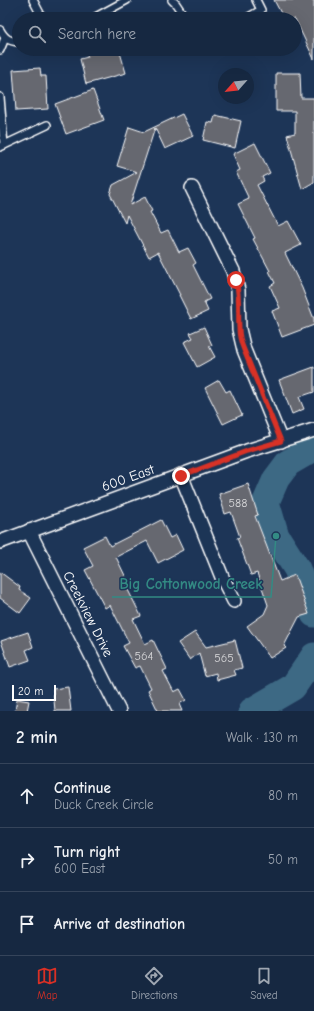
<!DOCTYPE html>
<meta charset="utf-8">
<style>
:root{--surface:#162841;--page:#1f3048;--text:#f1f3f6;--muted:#9ea6b1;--line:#35445a;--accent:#d93025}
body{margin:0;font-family:"Comic Neue",sans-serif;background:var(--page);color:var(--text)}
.compass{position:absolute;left:218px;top:68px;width:36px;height:36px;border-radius:50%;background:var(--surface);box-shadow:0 4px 16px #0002;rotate:243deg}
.scale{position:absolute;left:12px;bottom:10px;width:44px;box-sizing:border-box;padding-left:4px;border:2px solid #fff;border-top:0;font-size:11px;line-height:14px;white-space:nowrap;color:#fff;-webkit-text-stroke:3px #1d3557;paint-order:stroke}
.stop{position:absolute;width:12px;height:12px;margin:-9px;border:3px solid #d93025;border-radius:50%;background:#fff}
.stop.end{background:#d93025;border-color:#fff;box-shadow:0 1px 4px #0008}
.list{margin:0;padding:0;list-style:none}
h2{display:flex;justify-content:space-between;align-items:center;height:52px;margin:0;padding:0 16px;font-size:17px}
h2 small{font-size:13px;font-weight:400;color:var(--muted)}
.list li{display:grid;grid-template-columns:26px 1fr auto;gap:12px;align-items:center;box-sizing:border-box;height:64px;padding:0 16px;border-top:1px solid var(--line)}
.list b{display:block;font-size:15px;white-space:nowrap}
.list p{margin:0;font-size:13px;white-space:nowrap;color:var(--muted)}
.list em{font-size:13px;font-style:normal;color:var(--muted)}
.icon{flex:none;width:22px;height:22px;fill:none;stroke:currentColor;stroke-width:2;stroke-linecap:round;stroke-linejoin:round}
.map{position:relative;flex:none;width:314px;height:711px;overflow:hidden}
.search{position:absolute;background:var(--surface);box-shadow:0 4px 16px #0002;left:12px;right:12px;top:12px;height:44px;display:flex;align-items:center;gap:10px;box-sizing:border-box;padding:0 14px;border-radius:22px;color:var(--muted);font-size:15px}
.sheet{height:244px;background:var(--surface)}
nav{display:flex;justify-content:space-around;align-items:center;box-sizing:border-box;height:56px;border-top:1px solid var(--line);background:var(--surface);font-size:11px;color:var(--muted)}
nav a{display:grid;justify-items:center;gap:2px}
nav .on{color:var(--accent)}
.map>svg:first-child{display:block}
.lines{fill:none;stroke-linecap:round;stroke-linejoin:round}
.river{stroke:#3e6984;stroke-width:27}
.building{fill:#666770;stroke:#fff}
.service-casing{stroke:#fff;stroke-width:10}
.minor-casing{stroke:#fff;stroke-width:16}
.service{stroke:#1d3557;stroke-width:7}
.minor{stroke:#1d3557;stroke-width:13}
.route{stroke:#d93025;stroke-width:5}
.labels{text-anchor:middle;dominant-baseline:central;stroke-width:3;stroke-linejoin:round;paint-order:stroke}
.number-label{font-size:12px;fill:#d9d9db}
.street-label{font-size:14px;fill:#fff;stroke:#1d3557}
.leader{fill:none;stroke:#338b84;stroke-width:1.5}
.callout-dot{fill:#338b84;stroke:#1d3557;stroke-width:1.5}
.callout-label{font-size:15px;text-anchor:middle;font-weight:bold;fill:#338b84;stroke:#1d3557;stroke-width:3;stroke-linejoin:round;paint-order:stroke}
</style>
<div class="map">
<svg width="314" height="711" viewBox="0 0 314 711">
<rect width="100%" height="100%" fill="#1d3557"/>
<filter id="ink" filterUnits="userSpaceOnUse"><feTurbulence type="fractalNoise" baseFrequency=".025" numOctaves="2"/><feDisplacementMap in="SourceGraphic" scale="8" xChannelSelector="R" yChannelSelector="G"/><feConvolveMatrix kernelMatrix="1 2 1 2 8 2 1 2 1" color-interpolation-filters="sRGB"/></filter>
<g filter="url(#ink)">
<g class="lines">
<g class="river">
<path d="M314 448 288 463 276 479 266 502 276 536 297 569 314 614"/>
<path d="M252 711 293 687 314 656"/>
</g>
</g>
<g class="building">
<path d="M274 0H314V59L295 19H284Z"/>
<path d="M100 49H119L126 73 86 84 80 59 88 57 86 53Z"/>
<path d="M40 68 41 76H46L48 109 16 111 13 70Z"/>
<path d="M276 73H300L301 98H314V182L302 189 287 135 295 133V111H276Z"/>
<path d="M93 90 104 120 66 134 55 104Z"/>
<path d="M182 114 193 136 165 149 155 128 130 205 145 197 152 211 150 212 161 233 168 230 179 252 188 248 196 263 193 265 210 299 204 302 208 311 191 319 179 295H180L158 252 149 257 127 215 125 223 110 194 113 185 137 172 117 166 129 127 144 132Z"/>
<path d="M215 115 241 121 235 148 203 140 207 122 213 123Z"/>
<path d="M255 143 270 173 262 177 264 181 257 185 278 226 288 221 301 245 285 253 302 288 314 319V325L282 337 272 311 280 308 270 286 275 283 269 271H270L253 239 255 238 238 204 249 199 236 172 240 170 233 154Z"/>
<path d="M204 327 212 345 209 346 215 357 197 367 184 342 193 338 190 333Z"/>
<path d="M314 367V392L299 397 304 409 292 414 279 380Z"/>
<path d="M219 380 226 392 230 390 242 415 223 424 205 388Z"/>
<path d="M248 484 258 515 255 516 280 581 295 575 309 614 299 617 284 646 286 648 270 658 247 626 264 614 268 605 257 573 251 575 237 538 240 537 231 512 225 514 219 494Z"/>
<path d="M161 520 170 538 176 535 183 550 158 563 147 541 116 557 130 586 127 588 141 616 133 619 145 644 153 640 167 669 163 671 174 692 180 689 186 700 179 704 182 711H158L148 690 151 688 140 666 135 668 123 646 129 643 110 605 105 608 85 570 93 566 83 547 105 536 110 546Z"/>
<path d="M0 572 20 587 19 590 31 598 20 613 0 598Z"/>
<path d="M28 632 33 647 26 650 30 660 10 667 1 641Z"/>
<path d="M195 632 206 647 235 640 242 668 234 670 236 675 217 680 216 673 205 676 199 653 190 660 178 643Z"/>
<path d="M68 687 71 711H55L53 689Z"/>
<path d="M17 699 29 701 27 711H15Z"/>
</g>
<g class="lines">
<defs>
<g id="service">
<path d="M33 0 43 19"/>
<path d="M172 0 176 4 186 19"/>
<path d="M92 19 127 0"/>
<path d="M245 19 261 10 256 0"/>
<path d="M0 30C5 39 9 41 19 42"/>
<path d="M0 50 5 38"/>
<path d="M0 97 4 145"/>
<path d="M0 147 47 125"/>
</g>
<g id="minor">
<path d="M192 188 233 271 238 290 239 329 244 350 281 441"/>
<path d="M181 475 222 577 234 601"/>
<path d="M29 531 119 711"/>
<path d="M0 542 247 451 314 430"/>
</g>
</defs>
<use href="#service" class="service-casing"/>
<use href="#minor" class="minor-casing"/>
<use href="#service" class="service"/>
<use href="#minor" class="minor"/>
</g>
</g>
<g class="lines" filter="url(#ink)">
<path class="route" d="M181 476 247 451 281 441 244 350C241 343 239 335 239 328 238 312 240 296 236 280"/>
</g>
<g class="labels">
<g class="number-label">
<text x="238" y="503">588</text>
<text x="144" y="656">564</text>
<text x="224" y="658">565</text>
</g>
<g class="street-label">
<text transform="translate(128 478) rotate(-20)">600 East</text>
<text transform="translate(88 614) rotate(63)">Creekview Drive</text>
</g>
</g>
<path class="leader" d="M276 536L271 597H112"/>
<circle class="callout-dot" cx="276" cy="536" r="4"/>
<g class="callout-label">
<text x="191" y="589">Big Cottonwood Creek</text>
</g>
</svg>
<svg class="compass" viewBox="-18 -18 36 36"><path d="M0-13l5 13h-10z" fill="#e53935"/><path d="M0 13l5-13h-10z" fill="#9ea6b1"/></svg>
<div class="scale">20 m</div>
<div class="stop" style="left:236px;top:280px"></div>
<div class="stop end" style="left:181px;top:476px"></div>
<div class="search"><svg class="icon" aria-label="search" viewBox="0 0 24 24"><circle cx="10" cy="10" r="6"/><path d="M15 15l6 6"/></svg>Search here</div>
</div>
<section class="sheet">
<h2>2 min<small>Walk · 130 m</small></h2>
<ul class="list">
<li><svg class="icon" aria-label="ahead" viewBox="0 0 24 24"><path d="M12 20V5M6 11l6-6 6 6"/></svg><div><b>Continue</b><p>Duck Creek Circle</p></div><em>80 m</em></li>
<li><svg class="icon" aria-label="right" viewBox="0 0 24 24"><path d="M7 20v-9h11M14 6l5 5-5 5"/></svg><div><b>Turn right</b><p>600 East</p></div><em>50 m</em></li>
<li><svg class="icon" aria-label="arrive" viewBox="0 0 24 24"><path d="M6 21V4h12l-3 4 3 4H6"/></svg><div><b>Arrive at destination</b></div></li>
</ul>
</section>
<nav>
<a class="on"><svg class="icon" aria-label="map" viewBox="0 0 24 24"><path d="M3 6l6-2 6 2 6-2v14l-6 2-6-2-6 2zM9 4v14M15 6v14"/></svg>Map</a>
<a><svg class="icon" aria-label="directions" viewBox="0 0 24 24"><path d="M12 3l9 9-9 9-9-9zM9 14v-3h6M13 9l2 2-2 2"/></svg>Directions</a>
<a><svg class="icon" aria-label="saved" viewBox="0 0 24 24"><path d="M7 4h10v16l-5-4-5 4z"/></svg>Saved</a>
</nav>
